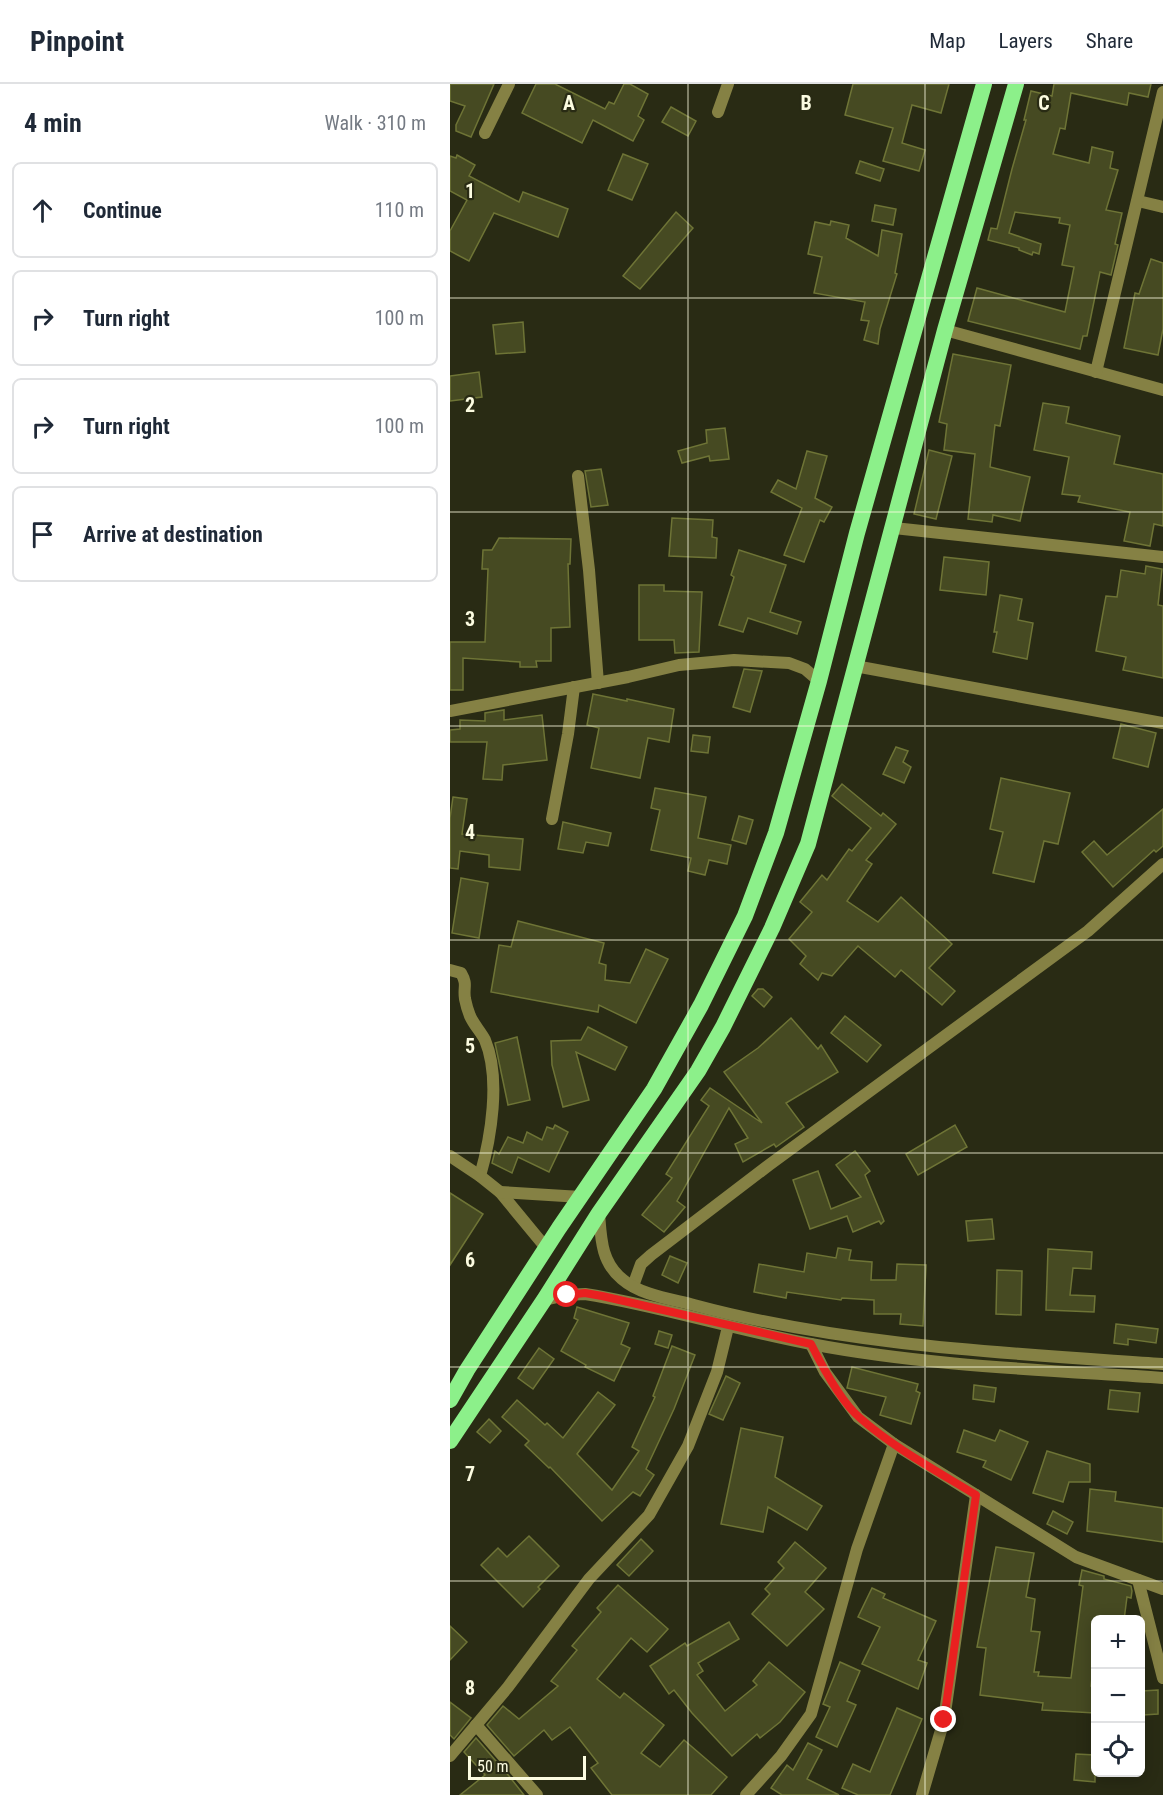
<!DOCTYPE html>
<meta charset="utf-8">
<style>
:root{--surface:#fff;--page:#f2f2f3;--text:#1f2937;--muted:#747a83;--line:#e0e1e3}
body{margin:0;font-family:"Roboto Condensed",sans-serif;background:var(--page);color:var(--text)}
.controls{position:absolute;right:18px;bottom:18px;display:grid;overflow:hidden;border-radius:9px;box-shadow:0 3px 15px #0003}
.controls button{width:54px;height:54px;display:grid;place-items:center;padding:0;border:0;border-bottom:2px solid var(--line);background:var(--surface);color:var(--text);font:30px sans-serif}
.scale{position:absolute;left:18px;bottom:15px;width:118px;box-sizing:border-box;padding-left:6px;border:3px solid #fcfce1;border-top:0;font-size:16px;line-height:21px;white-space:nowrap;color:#fcfce1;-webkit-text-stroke:4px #292b14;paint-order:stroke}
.stop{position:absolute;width:18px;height:18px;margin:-14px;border:4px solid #e92020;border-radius:50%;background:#fff}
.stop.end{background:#e92020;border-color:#fff;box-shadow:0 2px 6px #0008}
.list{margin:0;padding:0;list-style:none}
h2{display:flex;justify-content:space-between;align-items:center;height:78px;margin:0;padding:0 24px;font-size:26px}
h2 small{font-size:20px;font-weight:400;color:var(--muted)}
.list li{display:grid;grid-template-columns:39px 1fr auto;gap:18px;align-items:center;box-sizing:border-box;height:96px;margin:0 12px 12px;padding:0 12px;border:2px solid var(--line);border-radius:9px}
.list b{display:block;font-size:22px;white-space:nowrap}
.list em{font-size:20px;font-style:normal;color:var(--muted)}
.icon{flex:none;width:33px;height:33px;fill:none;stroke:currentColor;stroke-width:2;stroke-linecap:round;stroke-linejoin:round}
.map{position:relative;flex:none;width:713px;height:1711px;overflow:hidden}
header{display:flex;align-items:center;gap:36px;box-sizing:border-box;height:84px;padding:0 30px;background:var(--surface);border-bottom:2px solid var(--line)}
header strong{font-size:28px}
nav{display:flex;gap:33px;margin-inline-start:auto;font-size:21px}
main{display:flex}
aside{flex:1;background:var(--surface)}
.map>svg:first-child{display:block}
.building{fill:#464a22;stroke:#6e7436;stroke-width:1.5}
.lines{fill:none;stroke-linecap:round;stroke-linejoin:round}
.minor{stroke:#858144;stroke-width:12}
.tertiary{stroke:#858144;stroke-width:12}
.trunk{stroke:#8cf08a;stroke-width:16}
.route{stroke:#e92020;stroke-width:8}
.grid{fill:none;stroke:#fcfce1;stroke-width:1.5;stroke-opacity:0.55}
.grid-label{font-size:20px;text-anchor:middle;font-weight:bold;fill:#fcfce1;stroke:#292b14;stroke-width:4.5;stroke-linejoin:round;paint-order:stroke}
</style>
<header>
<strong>Pinpoint</strong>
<nav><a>Map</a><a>Layers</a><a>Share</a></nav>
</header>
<main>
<aside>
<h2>4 min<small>Walk · 310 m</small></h2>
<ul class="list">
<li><svg class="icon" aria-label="ahead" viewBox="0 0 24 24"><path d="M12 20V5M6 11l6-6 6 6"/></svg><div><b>Continue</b></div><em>110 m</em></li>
<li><svg class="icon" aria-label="right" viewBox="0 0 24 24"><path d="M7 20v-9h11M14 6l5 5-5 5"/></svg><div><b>Turn right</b></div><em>100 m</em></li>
<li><svg class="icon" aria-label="right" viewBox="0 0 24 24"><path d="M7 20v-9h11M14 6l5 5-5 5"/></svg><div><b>Turn right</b></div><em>100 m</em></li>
<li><svg class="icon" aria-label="arrive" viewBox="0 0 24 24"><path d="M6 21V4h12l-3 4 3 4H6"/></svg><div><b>Arrive at destination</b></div></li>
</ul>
</aside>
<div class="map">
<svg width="713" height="1711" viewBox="0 0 713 1711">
<rect width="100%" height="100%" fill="#292b14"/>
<g class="building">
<path d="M0 0H44L21 53 6 47V41L15 22 0 17Z"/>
<path d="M86 0H105L155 25 159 18 164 20 174 0H180L198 10 188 32 194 36 183 57 143 36 132 59 72 29Z"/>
<path d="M403 0H499L491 29 462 21 452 59 475 66 469 87 433 77 443 44 395 31Z"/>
<path d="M604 0H701L698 13 679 9 677 21 621 9 615 45 610 44 603 70 639 79 642 63 663 68 660 84 668 86 656 126 672 129 665 160 668 161 661 191 650 188 637 252H633L630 265 518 237 527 204 615 228 624 183 612 181 620 141 609 139 610 134 565 128 559 149 591 160 589 170 583 168 582 171 569 166V164L538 156 541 144 547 145 562 85 576 36H574L581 7 602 12Z"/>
<path d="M221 23 246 37 238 52 212 38Z"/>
<path d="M173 70 198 80 182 116 158 106Z"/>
<path d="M7 71 25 81 19 92 69 118 73 108 118 125 108 153 44 129 19 177 0 167V147L17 116 0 107V72L6 74Z"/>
<path d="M410 77 434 85 430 97 406 89Z"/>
<path d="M425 121 446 125 443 141 422 137Z"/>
<path d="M226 128 243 144 190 205 173 192Z"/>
<path d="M381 137 399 141 396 154 428 172 432 146 452 150 445 189 447 190 430 245 428 260 414 256 419 237 411 236 415 218 364 209 372 173 358 170 365 138 380 141Z"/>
<path d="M701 175 713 179V245L708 271 674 264 685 209 689 210Z"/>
<path d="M73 238 75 268 46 270 43 241Z"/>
<path d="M503 270 561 281 550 342 545 341 540 383 580 393 570 437 543 431 542 438 518 435 525 370 494 366 497 340 489 338Z"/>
<path d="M29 288 32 313 0 317V292Z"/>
<path d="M593 319 619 323 616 339 670 352 664 380 713 390V442L704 440 700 462 674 457 680 428 628 418 630 412 612 410 619 373 584 366Z"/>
<path d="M275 344 279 375 260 377 259 372 232 379 228 367 257 359 256 346Z"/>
<path d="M479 366 502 372 486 435 464 430Z"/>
<path d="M357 367 377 372 365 414 382 423 374 438 370 436 354 478 334 471 352 424 321 408 328 396 346 405Z"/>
<path d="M151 385 158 421 141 423 135 387Z"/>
<path d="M222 434 263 436 262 453 267 454 266 474 219 472Z"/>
<path d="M49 454 121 455 120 480H118L120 543 101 544V577H86L87 583H70V578L13 574V606H0V558H35L38 485H32L33 466H42Z"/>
<path d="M289 466 336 481 320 528 351 538 347 550 298 534 293 548 269 541 284 493 281 491Z"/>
<path d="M494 473 539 478 536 511 490 506Z"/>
<path d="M696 482 712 485 708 521 713 522V594L673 586 676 573 646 567 656 512 667 513 671 486 695 490Z"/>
<path d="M189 501H214V507L252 508 249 568 225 569 224 556H189Z"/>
<path d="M550 511 572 515 568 536 583 539 577 575 543 568 547 548H544Z"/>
<path d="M294 585 312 587 300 628 283 623Z"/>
<path d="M143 610 177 617V615L224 625 219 658 198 654 190 694 141 684 149 644 137 641Z"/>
<path d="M54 626V636L92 631 97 676 53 681 52 696 33 695 37 658H0V646L10 645V636L35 637V629Z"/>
<path d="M671 640 706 649 698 683 663 674Z"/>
<path d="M243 651 260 653 258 669 241 667Z"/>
<path d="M446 663 458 667 453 678 461 683 454 699 433 690Z"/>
<path d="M551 694 620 709 608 760 594 757 584 798 543 789 553 748 540 745Z"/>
<path d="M392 700 431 732 433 729 446 740 416 776 422 780 397 817 428 838 451 813 502 860 479 884 505 907 492 921 451 886 445 893 408 862 382 892 372 889 368 896 350 880 356 872 339 855 362 828 350 818 372 791 377 796 399 765 402 767 421 744 382 712Z"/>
<path d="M205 704 256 713 248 754 281 761 277 780 259 776 255 791 238 787 241 774 201 766 210 726 201 724Z"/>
<path d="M3 713 17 715 12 750 73 755 70 786 39 783V771L10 767 8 785 0 784V734Z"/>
<path d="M713 725V762L706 768 704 766 663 803 632 768 644 757 657 771Z"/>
<path d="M289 732 303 736 296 760 282 756Z"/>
<path d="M113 738 161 749 158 762 136 758 133 769 108 765Z"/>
<path d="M11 794 38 799 29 854 2 849Z"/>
<path d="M68 837 154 859 149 879 156 881 155 896 180 899 196 865 218 875 186 939 149 921 148 928 41 908 49 861 61 863Z"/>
<path d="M308 905H313L322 913 314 923 302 912Z"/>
<path d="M395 932 431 961 417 978 381 949Z"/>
<path d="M341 934 368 965 371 961 388 988 336 1019 354 1043 326 1063 324 1060 293 1078 285 1060 298 1054 279 1024 227 1117 235 1123 214 1148 192 1131 222 1094 216 1090 259 1022 251 1016 260 1004 312 1039 274 988 308 964Z"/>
<path d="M138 943 177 963 165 986 126 968 139 1016 113 1023 102 981 101 957 131 956Z"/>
<path d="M67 953 80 1016 58 1021 45 959Z"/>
<path d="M105 1041 118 1048 99 1088 68 1073 62 1089 42 1079 45 1067 49 1070 58 1053 73 1059 77 1048 92 1056 97 1043 103 1045Z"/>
<path d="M505 1041 517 1063 468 1091 456 1070Z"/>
<path d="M405 1067 420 1087 415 1091 434 1137 431 1140 429 1137 403 1148 397 1132 360 1145 343 1096 368 1087 381 1125 411 1113 386 1081Z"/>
<path d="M0 1109 33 1130 0 1181Z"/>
<path d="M542 1135 544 1155 518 1157 516 1137Z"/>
<path d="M388 1164 401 1166 399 1176 422 1178 421 1196H446L447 1180 476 1181 473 1242 450 1240 451 1230H424V1216L392 1214 391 1216 337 1208 336 1214 304 1208 309 1180 354 1188 357 1169 386 1174Z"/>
<path d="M598 1165 642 1168 641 1185 623 1184 620 1211 645 1212 644 1228 596 1226Z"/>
<path d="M220 1172 237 1179 228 1199 212 1191Z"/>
<path d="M547 1186 572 1187 571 1231 546 1230Z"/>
<path d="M127 1223 179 1239 171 1260 180 1264 164 1297 135 1283 136 1281 111 1267 128 1236 124 1234Z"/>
<path d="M666 1240 708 1245 706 1259 678 1255V1261L664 1259Z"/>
<path d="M209 1247 222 1251 218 1264 205 1260Z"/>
<path d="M222 1262 245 1271 224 1325 196 1385 204 1391 190 1412 183 1408 152 1437 100 1383 99 1384 75 1361 79 1357 52 1333 67 1316 95 1341 97 1339 113 1354 148 1308 165 1321 127 1370 162 1406 189 1367 182 1363 205 1313 203 1312Z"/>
<path d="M89 1264 104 1275 83 1305 68 1294Z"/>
<path d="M402 1283 468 1300 466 1307 470 1309 461 1340 430 1331 436 1313 397 1304Z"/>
<path d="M276 1292 290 1299 273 1336 259 1330Z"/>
<path d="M524 1301 546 1304 544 1318 523 1315Z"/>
<path d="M660 1306 690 1309 688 1328 658 1325Z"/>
<path d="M39 1335 51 1347 40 1359 27 1348Z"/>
<path d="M291 1344 333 1353 325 1393 372 1422 357 1446 318 1423 313 1448 271 1440Z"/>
<path d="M514 1346 545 1357 550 1346 578 1358 561 1396 533 1383 536 1377 507 1368Z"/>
<path d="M597 1367 640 1380V1398H619L613 1418 583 1409Z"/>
<path d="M640 1405 666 1408 665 1417 713 1424V1458L637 1447Z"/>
<path d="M603 1427 623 1438 617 1450 597 1440Z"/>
<path d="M79 1452 109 1482 88 1503 90 1505 73 1523 31 1481 48 1464 57 1473Z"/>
<path d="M191 1455 203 1467 179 1492 167 1481Z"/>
<path d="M345 1458 376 1484 355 1508 374 1525 337 1562 302 1530 320 1510 315 1505 334 1484 328 1478Z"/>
<path d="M546 1463 584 1469 576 1513 585 1515 581 1547 590 1548 584 1588H589L588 1592 621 1594 633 1502 629 1501 632 1486 654 1492V1495L681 1502 682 1507 681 1514 677 1513 674 1536H645V1566L641 1602H645V1629L592 1626 593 1619 530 1611 536 1564 527 1563Z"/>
<path d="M168 1501 218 1545 197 1568 181 1554 147 1595 170 1614 174 1609 214 1641 191 1669 210 1683 234 1656 277 1693 261 1711H162L141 1684 148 1679 120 1643 102 1656 94 1646 64 1672 37 1641 53 1622 69 1635 108 1602 101 1597 127 1566 122 1562 151 1528 147 1524Z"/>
<path d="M422 1504 435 1510 433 1514 486 1537 468 1576 477 1579 468 1605 412 1580 430 1543 408 1533Z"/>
<path d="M279 1538 289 1555 248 1579 253 1587 247 1591 275 1627 307 1601 303 1597 319 1578 355 1608 330 1638 310 1654 307 1650 282 1672 242 1629 224 1606 219 1610 200 1582 235 1559 237 1562Z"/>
<path d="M0 1542 17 1558 0 1576Z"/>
<path d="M390 1578 410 1587 397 1617 406 1621 387 1663 366 1653 380 1623 373 1620Z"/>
<path d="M708 1606V1630L693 1631 692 1607Z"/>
<path d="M0 1618 21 1634 4 1655 0 1651Z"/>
<path d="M447 1624 472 1635 440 1711H408L392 1704 403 1680 420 1688Z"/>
<path d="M26 1654 59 1692 74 1711H10L35 1691 14 1668Z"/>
<path d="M358 1659 372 1666 357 1695 389 1711H332L321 1704 337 1681 343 1686Z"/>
<path d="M626 1670 645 1671V1698L624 1696Z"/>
</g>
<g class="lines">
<g class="minor">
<path d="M268 28 278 0"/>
<path d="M35 49 59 0"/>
<path d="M688 117 713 123"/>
<path d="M495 246 713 306"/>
<path d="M646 288 713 8"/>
<path d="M128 392 139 486 148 599"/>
<path d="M444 444 713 473"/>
<path d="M405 582 713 639"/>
<path d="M0 627 178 593 229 581 284 576 339 579 355 585 369 597"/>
<path d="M102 735 118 650 124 603"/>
<path d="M0 886 11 889C18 901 13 903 15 915 16 920 18 927 20 932 24 941 31 948 35 956 51 994 41 1054 30 1092"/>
<path d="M183 1202 191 1180 201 1171 319 1081 638 847 713 780"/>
<path d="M361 1260 375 1288 408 1333 444 1360 626 1473 713 1505"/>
<path d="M688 1496 713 1594"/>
<path d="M26 1641 87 1711"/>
<path d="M0 1672 58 1603 139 1495 199 1431 238 1362 267 1288 278 1243"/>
<path d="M296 1711 331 1672 361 1630 407 1465 444 1360"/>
<path d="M472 1711 494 1636 526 1411"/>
</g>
<g class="tertiary">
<path d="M0 1072 30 1092 50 1108 97 1165"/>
<path d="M50 1108 131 1113"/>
<path d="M149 1129C151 1154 151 1178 172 1195 190 1211 221 1215 244 1221 397 1262 555 1269 713 1280"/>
<path d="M94 1216 117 1211 135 1210C211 1222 285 1246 361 1260 477 1282 596 1286 713 1294"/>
</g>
<g class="trunk">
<path d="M0 1316 17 1286 109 1144 204 1005 251 921 295 832 326 749 369 597 407 449 534 0"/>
<path d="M0 1357 94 1216 149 1129 248 987 273 943 322 844 358 760 495 246 566 0"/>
</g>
</g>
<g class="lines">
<path class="route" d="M117 1211 135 1209 152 1212 361 1260C372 1282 391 1318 410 1334 444 1364 487 1387 526 1411L494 1636"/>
</g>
<path class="grid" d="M238 0V1711M475 0V1711M0 214H713M0 428H713M0 642H713M0 856H713M0 1069H713M0 1283H713M0 1497H713"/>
<g class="grid-label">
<text x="119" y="26">A</text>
<text x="356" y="26">B</text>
<text x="594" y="26">C</text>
<text x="20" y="114">1</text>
<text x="20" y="328">2</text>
<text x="20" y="542">3</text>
<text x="20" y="755">4</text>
<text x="20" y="969">5</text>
<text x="20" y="1183">6</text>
<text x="20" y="1397">7</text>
<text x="20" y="1611">8</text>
</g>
</svg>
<div class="controls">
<button>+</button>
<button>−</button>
<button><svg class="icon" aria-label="locate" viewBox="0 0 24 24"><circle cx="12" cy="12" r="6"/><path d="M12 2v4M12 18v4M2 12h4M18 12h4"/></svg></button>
</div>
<div class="scale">50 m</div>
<div class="stop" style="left:117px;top:1211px"></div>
<div class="stop end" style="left:494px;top:1636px"></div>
</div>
</main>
